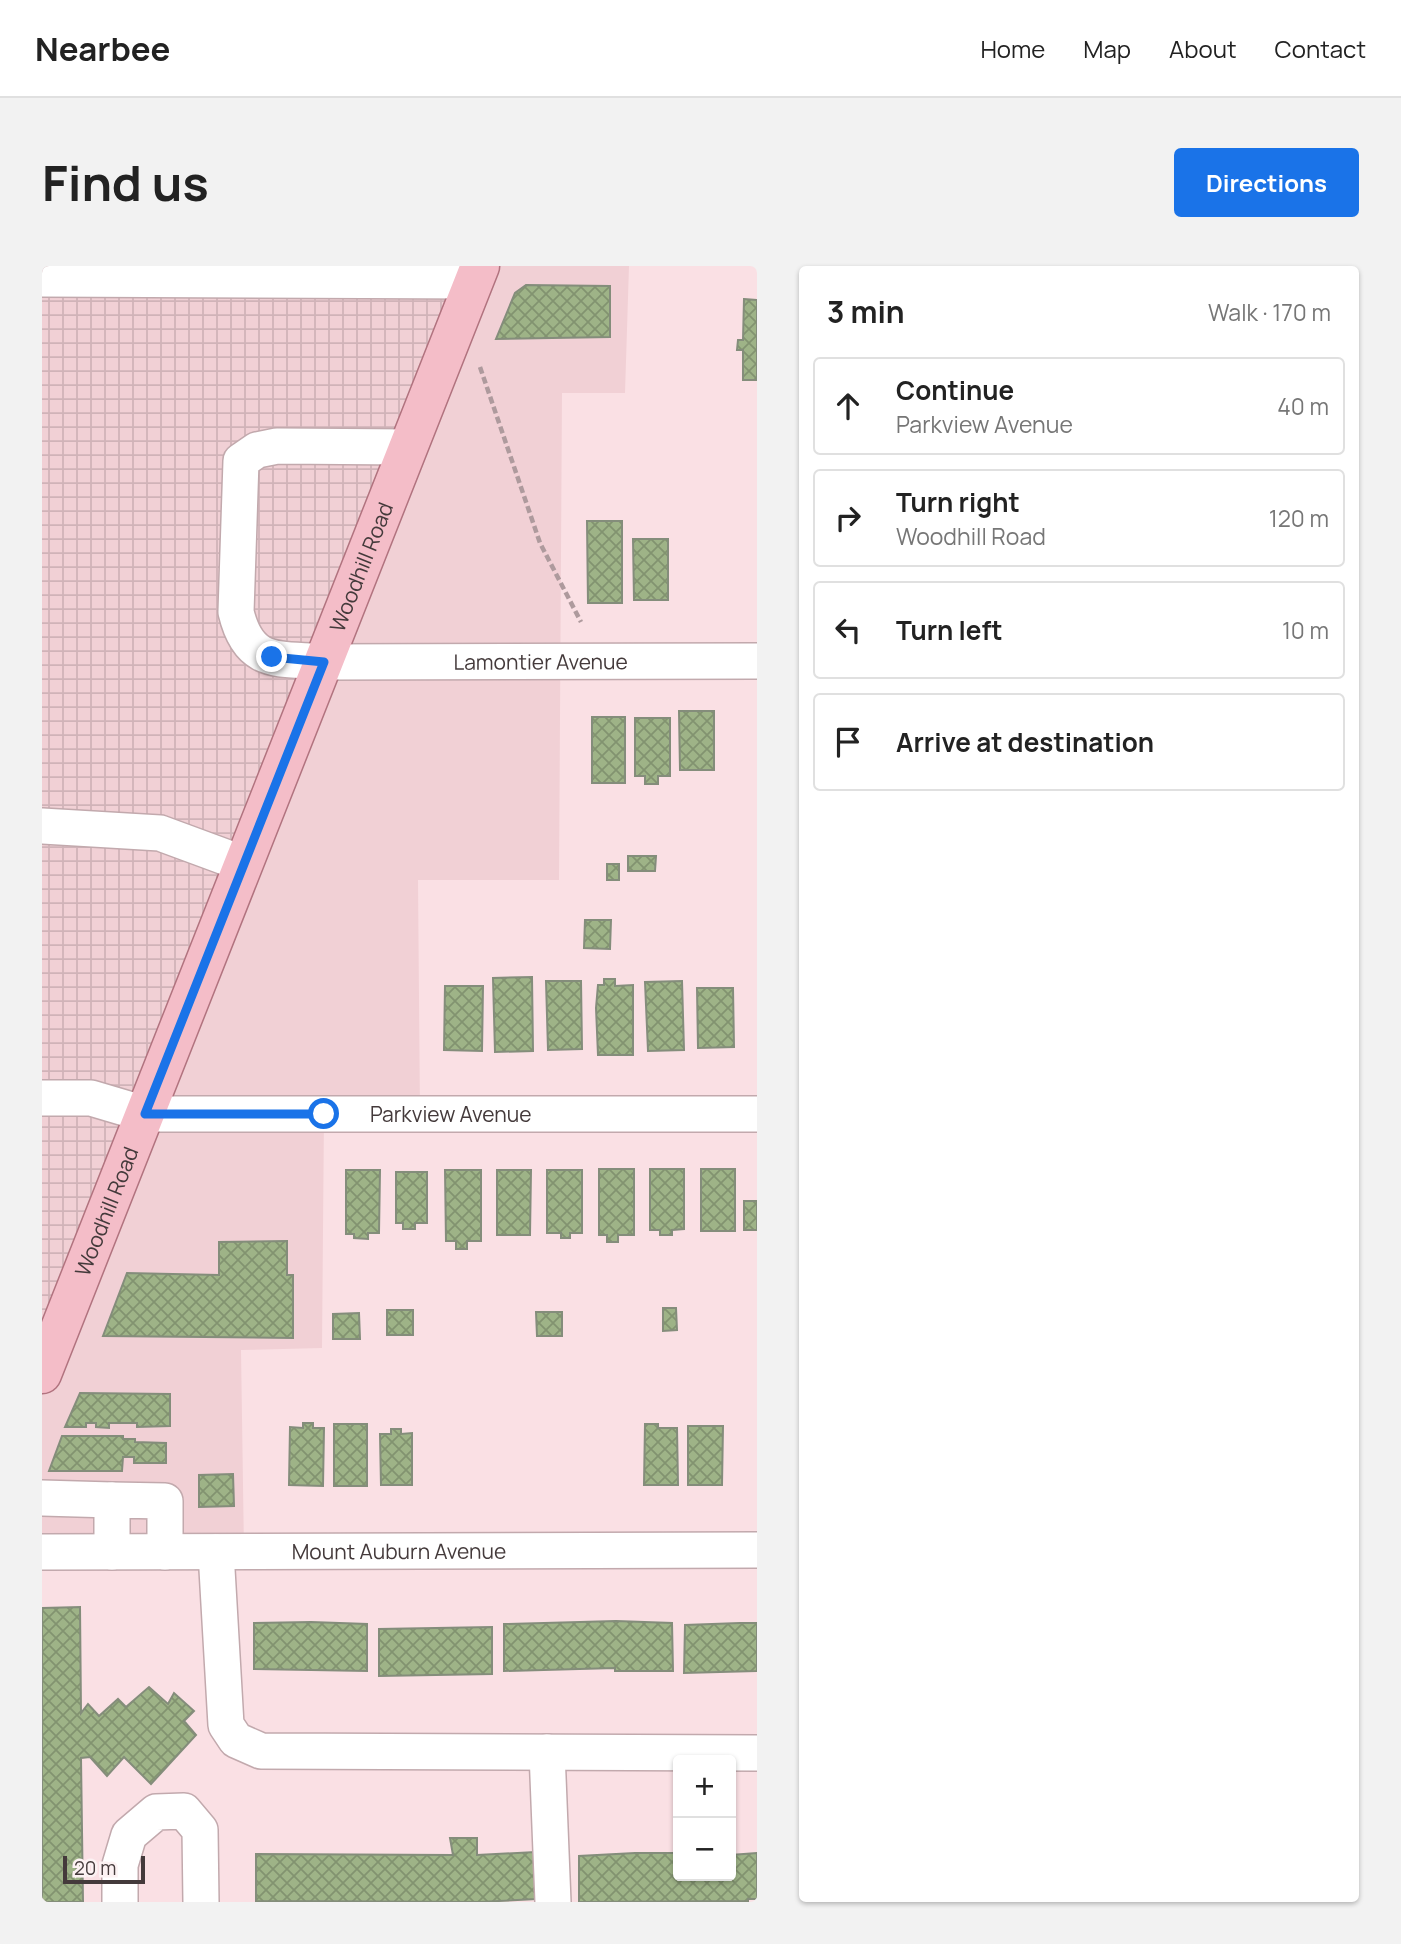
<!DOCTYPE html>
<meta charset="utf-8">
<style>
:root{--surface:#fff;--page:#f2f2f2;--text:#222;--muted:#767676;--line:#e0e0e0;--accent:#1a73e8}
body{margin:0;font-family:Manrope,sans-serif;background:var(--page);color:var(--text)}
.controls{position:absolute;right:21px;bottom:21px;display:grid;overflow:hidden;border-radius:7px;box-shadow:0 2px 5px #0004}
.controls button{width:63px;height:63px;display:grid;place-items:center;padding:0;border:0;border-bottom:2px solid var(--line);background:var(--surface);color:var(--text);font:35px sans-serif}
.scale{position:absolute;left:21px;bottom:18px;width:82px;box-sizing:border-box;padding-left:7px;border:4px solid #443a3b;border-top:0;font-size:19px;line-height:24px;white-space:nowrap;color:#443a3b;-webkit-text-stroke:5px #fcf2f3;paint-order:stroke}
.stop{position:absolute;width:21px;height:21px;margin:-16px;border:5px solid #1a73e8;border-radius:50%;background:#fff}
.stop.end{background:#1a73e8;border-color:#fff;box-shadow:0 2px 7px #0008}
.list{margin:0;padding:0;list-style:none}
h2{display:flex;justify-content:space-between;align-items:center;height:91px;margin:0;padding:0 28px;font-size:30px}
h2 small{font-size:23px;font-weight:400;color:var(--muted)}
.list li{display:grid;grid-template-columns:46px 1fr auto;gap:21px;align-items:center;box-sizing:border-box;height:98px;margin:0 14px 14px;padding:0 14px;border:2px solid var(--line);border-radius:7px}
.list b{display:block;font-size:26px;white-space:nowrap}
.list p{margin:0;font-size:23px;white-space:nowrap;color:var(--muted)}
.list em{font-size:23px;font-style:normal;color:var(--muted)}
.icon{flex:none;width:38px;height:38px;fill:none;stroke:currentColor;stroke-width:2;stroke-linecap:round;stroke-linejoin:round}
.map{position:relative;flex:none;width:715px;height:1636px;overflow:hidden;border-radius:7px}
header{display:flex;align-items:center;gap:42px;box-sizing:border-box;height:98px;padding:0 35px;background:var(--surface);border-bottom:2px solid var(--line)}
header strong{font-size:33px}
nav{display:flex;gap:38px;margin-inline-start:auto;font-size:24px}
.intro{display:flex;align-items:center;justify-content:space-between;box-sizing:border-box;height:168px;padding:0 42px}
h1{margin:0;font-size:49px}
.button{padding:18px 32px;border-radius:7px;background:var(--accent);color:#fff;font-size:24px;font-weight:700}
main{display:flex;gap:42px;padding:0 42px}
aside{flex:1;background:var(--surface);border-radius:7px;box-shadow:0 2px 5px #0004}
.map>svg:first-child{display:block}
.built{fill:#f1d0d5}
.industrial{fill:url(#industrial-grid)}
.building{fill:url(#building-cross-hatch);stroke:#848d7b;stroke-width:2}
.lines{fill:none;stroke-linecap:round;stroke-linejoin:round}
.minor-casing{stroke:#c2a9ad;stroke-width:38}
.major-casing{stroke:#b1737f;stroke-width:41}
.path{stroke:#ae9a9d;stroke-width:4.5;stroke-dasharray:7 3.5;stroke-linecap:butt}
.minor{stroke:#fff;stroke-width:35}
.major{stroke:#f4bdc8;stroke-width:38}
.route{stroke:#1a73e8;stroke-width:9}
.labels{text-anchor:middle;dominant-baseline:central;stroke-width:6;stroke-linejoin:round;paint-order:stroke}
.street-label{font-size:21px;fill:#443a3b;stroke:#fcf2f3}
</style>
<header>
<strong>Nearbee</strong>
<nav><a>Home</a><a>Map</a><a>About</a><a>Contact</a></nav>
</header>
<div class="intro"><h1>Find us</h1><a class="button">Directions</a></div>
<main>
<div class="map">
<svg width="715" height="1636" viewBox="0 0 715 1636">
<defs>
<pattern id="industrial-grid" width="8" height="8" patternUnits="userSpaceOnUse" patternTransform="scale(1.75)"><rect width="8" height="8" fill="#f1d0d5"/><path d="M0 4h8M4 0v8" fill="none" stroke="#d0b3b8"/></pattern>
<pattern id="building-cross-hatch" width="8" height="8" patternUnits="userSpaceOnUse" patternTransform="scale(1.75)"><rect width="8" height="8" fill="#9eb387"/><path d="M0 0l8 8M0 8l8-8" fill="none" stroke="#829370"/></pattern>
</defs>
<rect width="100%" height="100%" fill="#fae0e4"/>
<path class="built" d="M179 0H587L583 127H520L517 614H376L378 848H282L280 1082 199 1084 202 1286H0V1108Z"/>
<path class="industrial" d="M0 13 433 15 0 1108Z"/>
<g class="building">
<path d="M484 19 568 20V71L454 73 473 27Z"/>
<path d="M702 33 715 34V114H701V84H695L696 74H701Z"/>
<path d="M545 255H580V337H546Z"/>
<path d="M591 273H626V334H592Z"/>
<path d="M637 445H672V504H638Z"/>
<rect x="550" y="451" width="33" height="66"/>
<path d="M593 452H628V510H616V518H603V510H593Z"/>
<path d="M586 590H614L613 605H586Z"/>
<rect x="565" y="598" width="12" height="16"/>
<path d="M543 654H569L568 683 542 682Z"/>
<path d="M490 711 491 785 453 786 451 712Z"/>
<path d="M562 713H573V720L591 719V789H556L554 742 556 719H562Z"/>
<path d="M504 715H539L540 783 506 784Z"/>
<path d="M640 715 642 784 606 785 603 716Z"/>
<path d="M403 720H441L440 785 402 784Z"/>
<path d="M655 722H691L692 781 656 782Z"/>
<path d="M557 903H592V969H576V976H565V969H557Z"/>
<path d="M608 903H642V963L630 964V969H618V964H608Z"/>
<rect x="659" y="903" width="34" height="62"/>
<path d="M304 904H338L337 967H326V973L312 972V968H304Z"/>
<path d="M403 904H439V975H425V983H414V975H404Z"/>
<path d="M455 904H489L488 969H455Z"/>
<path d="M505 904H540V967H528V972H519V967H505Z"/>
<path d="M354 906H385V957H373V963H361V957H354Z"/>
<rect x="702" y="935" width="13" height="29"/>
<path d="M245 975V1009H251V1072L61 1070 85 1007 177 1009V976Z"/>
<path d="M621 1042H634L635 1064 621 1065Z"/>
<rect x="345" y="1044" width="26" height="25"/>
<path d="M494 1046H520V1070H495Z"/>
<path d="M317 1047 318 1073H291V1048Z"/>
<path d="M38 1127 128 1128V1160L95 1161V1157H67V1162L54 1161V1157H44V1161H23Z"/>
<path d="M261 1157H271V1162H282L281 1220 247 1219 248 1161 261 1162Z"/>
<rect x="292" y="1158" width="33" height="62"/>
<path d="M603 1158H616V1162H635L636 1219H602Z"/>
<path d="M646 1160H681L680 1219H646Z"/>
<path d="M349 1163H359V1168L370 1167V1219H339L338 1168H349Z"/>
<path d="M20 1170H81V1173H93V1176L124 1177V1197H92V1191H81L80 1205H7Z"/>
<path d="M191 1208 192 1240 157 1241V1209Z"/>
<path d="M38 1341 39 1447 46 1438 57 1450 76 1433 84 1441 107 1421 126 1438 132 1427 152 1445 142 1455 154 1469 109 1518 82 1491 65 1510 48 1491 39 1492 41 1636H0V1342Z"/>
<path d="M574 1355 630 1357 631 1405H573V1402L462 1405V1358Z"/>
<path d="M269 1356 325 1358V1405L212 1403V1357Z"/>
<path d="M698 1357H715V1405L642 1407 643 1359Z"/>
<path d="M450 1361V1408L337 1410V1363Z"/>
<path d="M408 1572H435V1589L493 1586 494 1633 438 1636 214 1635V1588L411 1589Z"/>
<path d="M593 1587H636V1610H689V1589L715 1587V1633H706V1635L537 1636V1590Z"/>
</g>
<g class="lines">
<defs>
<g id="minor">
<path d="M0 13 433 15"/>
<path id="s1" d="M367 181 235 180 215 184 199 195 194 346C207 400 235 392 282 396L715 395"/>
<path d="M0 560 118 567 202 598"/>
<path id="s2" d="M0 832H49L103 848H715"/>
<path d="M0 1232 70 1234"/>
<path id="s3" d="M0 1286 715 1284"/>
<path d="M70 1286V1234L123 1235V1286"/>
<path d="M174 1286 184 1459 194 1474 219 1485 715 1487"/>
<path d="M505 1486 511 1636"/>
<path d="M78 1636V1599L87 1569 114 1546 142 1545 158 1564 159 1636"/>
</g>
<g id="major">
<path id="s4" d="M0 1108 438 0"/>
</g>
</defs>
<use href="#minor" class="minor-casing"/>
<use href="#major" class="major-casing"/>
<path class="path" d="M438 101 498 277 539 356"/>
<use href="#minor" class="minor"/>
<use href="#major" class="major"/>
</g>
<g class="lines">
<path class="route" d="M230 391 282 396 103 848H282"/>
</g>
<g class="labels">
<g class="street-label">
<text stroke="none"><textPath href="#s4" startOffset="868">Woodhill Road</textPath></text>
<text stroke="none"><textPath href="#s1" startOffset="653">Lamontier Avenue</textPath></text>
<text stroke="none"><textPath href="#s2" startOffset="411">Parkview Avenue</textPath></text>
<text stroke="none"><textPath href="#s4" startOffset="175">Woodhill Road</textPath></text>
<text stroke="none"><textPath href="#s3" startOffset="357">Mount Auburn Avenue</textPath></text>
</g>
</g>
</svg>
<div class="controls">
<button>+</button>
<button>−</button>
</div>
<div class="scale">20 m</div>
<div class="stop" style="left:282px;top:848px"></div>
<div class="stop end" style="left:230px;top:391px"></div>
</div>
<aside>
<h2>3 min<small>Walk · 170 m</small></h2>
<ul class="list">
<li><svg class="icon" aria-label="ahead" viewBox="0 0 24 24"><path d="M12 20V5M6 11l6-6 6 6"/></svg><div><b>Continue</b><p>Parkview Avenue</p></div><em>40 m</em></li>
<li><svg class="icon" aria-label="right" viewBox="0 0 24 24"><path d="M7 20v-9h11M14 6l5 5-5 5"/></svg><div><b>Turn right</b><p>Woodhill Road</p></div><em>120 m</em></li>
<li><svg class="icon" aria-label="left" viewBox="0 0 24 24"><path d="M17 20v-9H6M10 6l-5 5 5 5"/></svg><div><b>Turn left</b></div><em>10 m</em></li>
<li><svg class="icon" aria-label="arrive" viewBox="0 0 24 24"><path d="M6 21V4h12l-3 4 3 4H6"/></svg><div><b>Arrive at destination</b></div></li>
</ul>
</aside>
</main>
